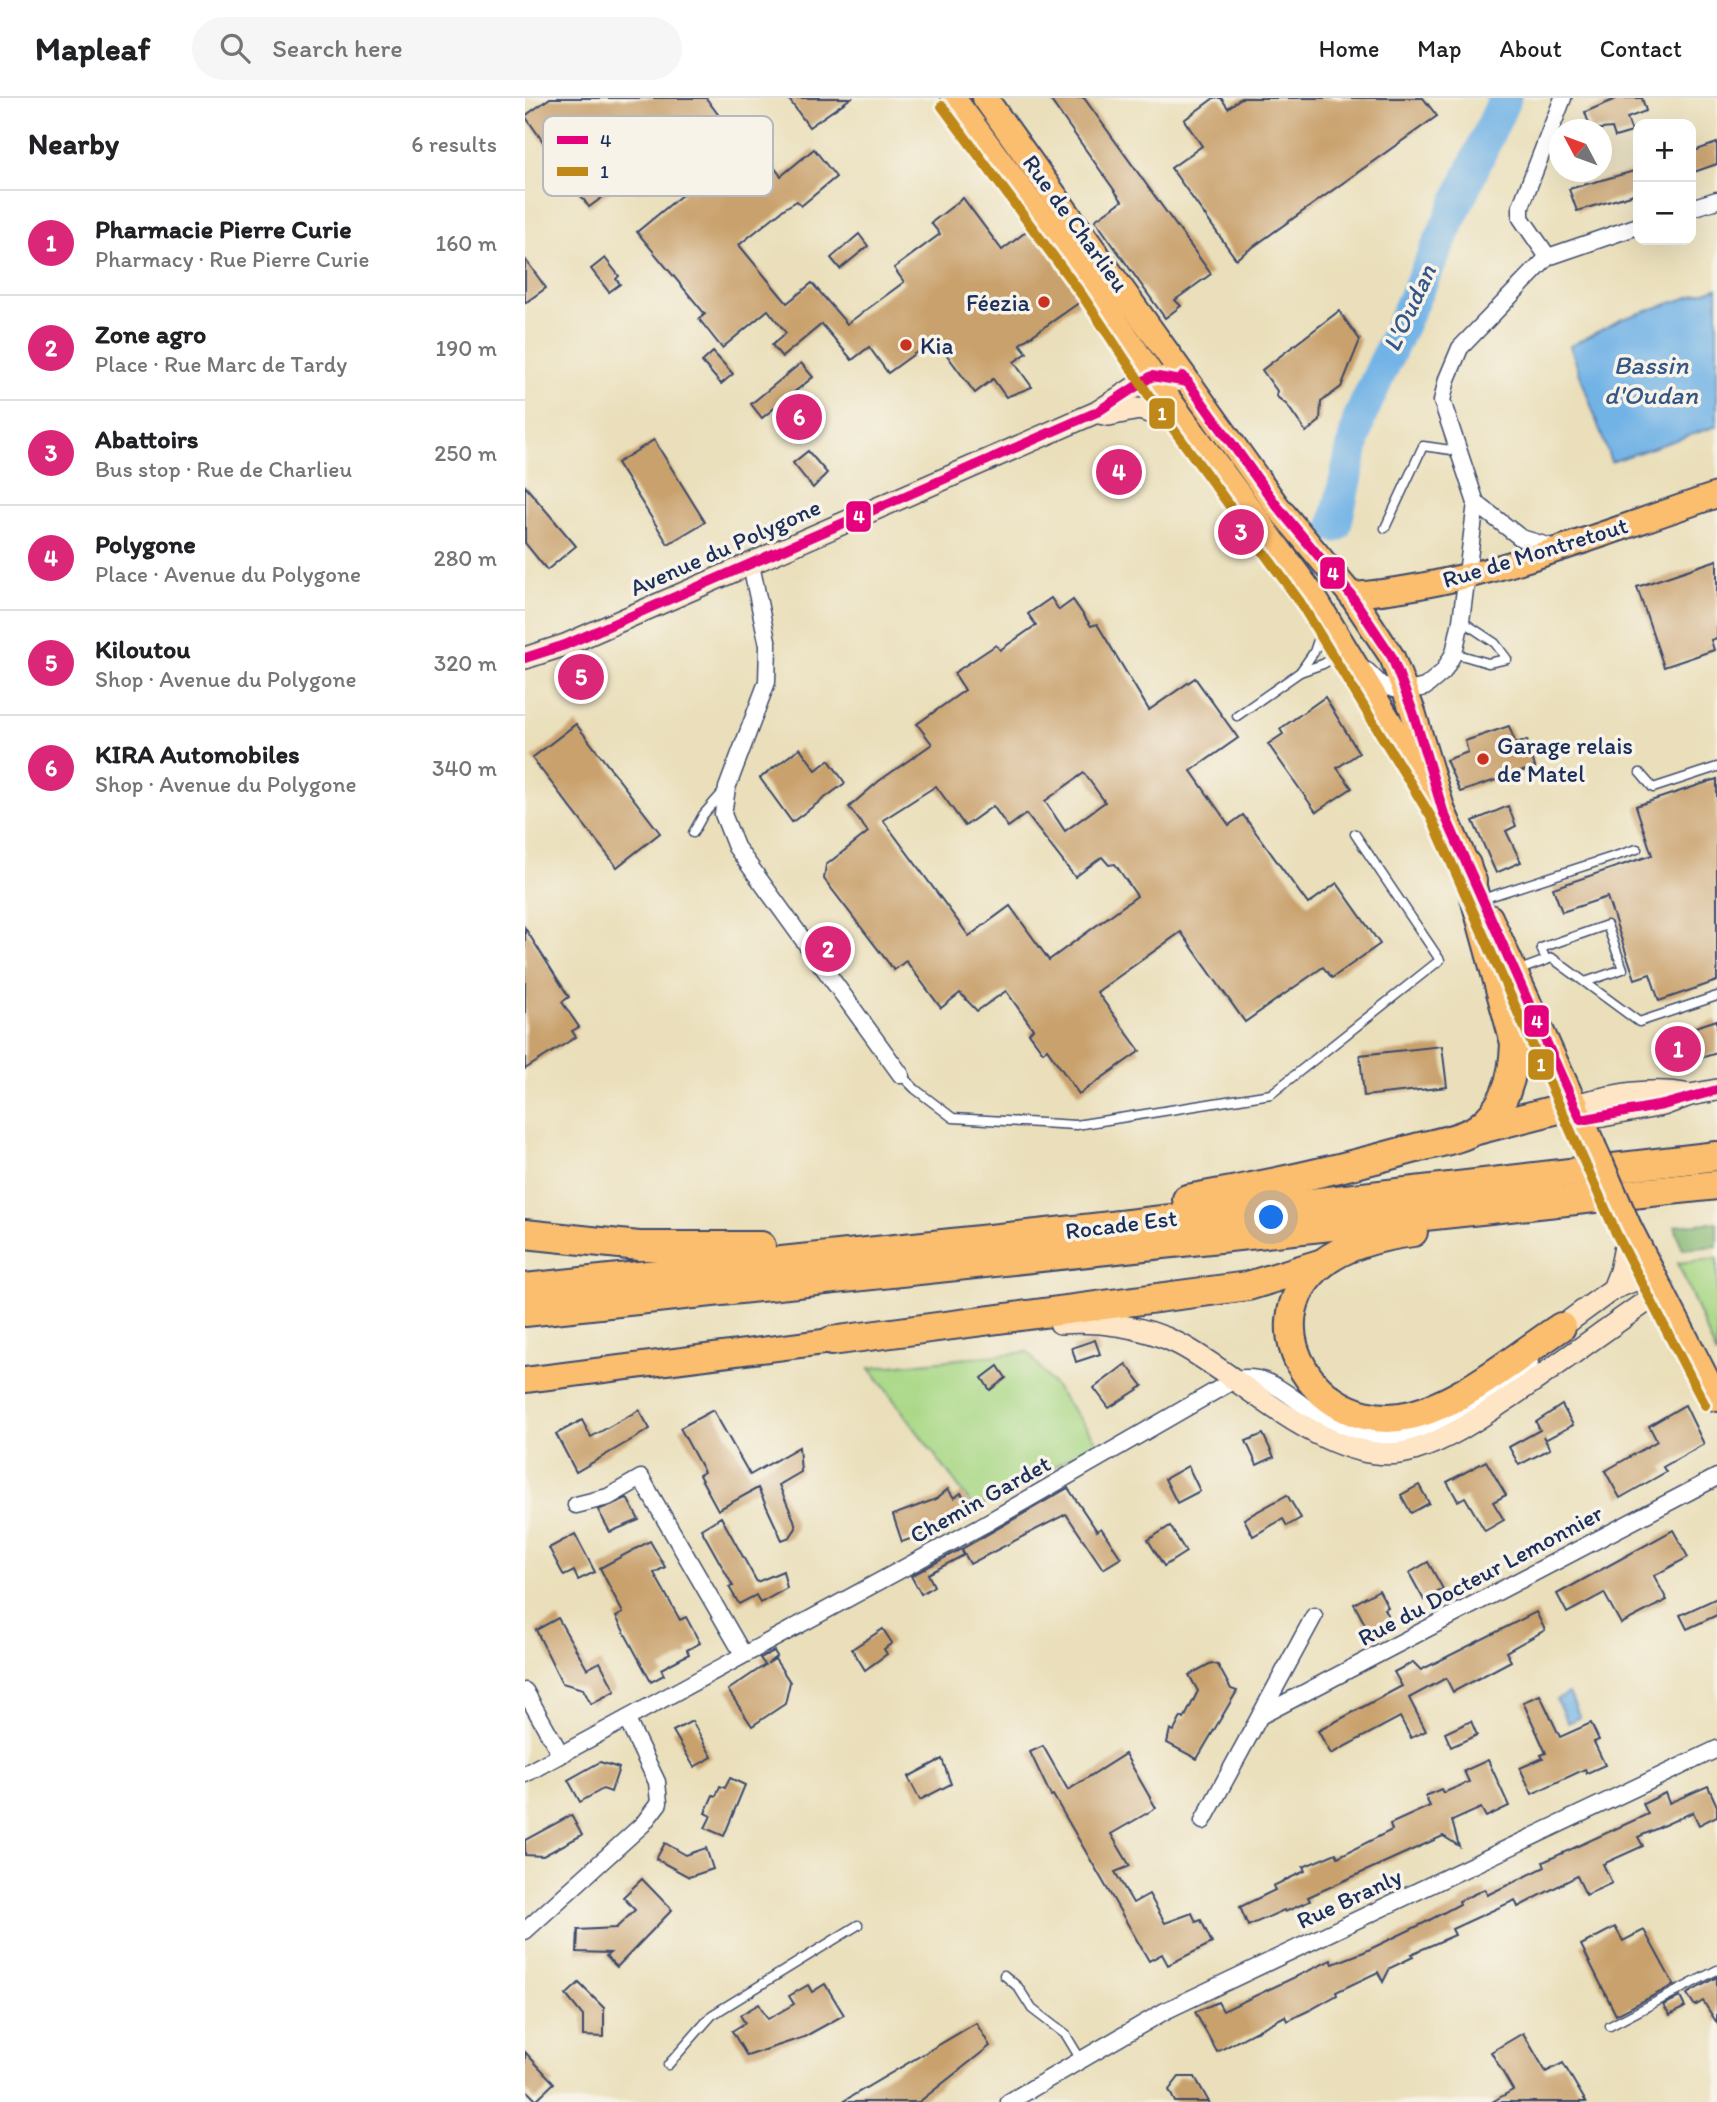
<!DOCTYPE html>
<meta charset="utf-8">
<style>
:root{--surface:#fff;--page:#f6f6f6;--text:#202124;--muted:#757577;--line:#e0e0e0;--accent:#db2777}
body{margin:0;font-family:Itim,sans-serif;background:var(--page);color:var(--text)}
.controls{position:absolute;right:21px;top:21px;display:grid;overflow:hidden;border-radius:14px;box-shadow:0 7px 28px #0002}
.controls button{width:63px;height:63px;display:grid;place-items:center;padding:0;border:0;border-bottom:2px solid var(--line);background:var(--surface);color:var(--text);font:35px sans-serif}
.compass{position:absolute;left:1024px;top:21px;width:63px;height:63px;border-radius:50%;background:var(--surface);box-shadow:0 7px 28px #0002;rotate:311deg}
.you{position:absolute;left:747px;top:1120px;width:24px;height:24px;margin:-18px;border:5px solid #fff;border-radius:50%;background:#1a73e8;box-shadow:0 0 0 10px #1a73e833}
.badge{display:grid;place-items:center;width:46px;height:46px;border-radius:50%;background:var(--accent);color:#fff;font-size:23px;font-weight:700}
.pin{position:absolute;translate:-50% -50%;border:4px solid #fff;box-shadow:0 2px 7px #0006}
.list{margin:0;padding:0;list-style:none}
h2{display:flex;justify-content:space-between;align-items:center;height:91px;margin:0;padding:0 28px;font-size:30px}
h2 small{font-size:23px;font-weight:400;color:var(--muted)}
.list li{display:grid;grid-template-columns:46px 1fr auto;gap:21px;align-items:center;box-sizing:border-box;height:105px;padding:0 28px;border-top:2px solid var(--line)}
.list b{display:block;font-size:26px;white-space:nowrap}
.list p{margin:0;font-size:23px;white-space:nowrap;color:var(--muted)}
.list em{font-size:23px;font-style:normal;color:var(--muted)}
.icon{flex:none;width:38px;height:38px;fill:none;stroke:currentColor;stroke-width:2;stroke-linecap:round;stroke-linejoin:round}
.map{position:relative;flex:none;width:1192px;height:2004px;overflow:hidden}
header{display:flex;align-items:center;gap:42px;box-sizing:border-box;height:98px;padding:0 35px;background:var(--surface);border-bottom:2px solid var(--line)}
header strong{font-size:33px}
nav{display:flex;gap:38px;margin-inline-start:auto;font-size:24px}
.search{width:490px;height:63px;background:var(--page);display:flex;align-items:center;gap:18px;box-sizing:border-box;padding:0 24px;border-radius:38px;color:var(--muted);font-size:26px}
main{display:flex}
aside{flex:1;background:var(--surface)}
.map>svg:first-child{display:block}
.green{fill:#a9d886;stroke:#628472;stroke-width:2}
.forest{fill:#86b873;stroke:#507468;stroke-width:2}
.water{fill:#72b3e6;stroke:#4671a2;stroke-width:2}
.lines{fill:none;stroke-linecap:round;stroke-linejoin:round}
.river{stroke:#72b3e6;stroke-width:33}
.building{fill:#c9a16d;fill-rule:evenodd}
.lane-casing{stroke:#3a496c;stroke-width:11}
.street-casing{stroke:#3a496c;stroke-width:19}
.secondary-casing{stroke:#3a496c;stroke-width:24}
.primary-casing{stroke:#3a496c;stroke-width:28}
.highway-casing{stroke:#3a496c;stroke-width:32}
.lane{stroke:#fff;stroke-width:8}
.street{stroke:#fff;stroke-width:16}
.secondary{stroke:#fde5c5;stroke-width:21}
.primary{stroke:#fbbd6e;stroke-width:24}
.highway{stroke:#fbbd6e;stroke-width:28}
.primary-bridge-casing{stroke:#3a496c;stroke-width:28;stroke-linecap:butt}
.primary-bridge{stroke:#fbbd6e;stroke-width:24}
.bus-1-casing{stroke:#f7f3e8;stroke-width:16}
.bus-2-casing{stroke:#f7f3e8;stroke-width:16}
.bus-1{stroke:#e5007d;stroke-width:10}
.bus-2{stroke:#c08818;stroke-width:10}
.poi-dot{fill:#c8321e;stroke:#f7f3e8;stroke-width:2.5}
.labels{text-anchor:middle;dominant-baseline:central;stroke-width:7;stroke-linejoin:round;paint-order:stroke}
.street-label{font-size:24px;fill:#1b2f5e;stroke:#f7f3e8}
.poi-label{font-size:24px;fill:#1b2f5e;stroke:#f7f3e8;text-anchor:start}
.water-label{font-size:26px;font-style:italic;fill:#355787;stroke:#f7f3e8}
.key{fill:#f7f3e8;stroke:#b5b8bf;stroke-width:2}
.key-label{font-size:19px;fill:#1b2f5e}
.line-badge{stroke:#f7f3e8;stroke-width:2.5}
.badge-label{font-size:19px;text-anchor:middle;font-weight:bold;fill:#fff}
</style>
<header>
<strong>Mapleaf</strong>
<div class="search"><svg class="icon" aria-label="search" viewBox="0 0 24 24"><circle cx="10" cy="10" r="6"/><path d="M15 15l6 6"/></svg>Search here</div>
<nav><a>Home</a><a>Map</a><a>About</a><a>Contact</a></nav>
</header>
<main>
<aside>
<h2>Nearby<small>6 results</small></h2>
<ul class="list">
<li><span class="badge">1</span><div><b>Pharmacie Pierre Curie</b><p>Pharmacy · Rue Pierre Curie</p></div><em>160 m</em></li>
<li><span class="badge">2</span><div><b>Zone agro</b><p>Place · Rue Marc de Tardy</p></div><em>190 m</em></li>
<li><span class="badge">3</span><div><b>Abattoirs</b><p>Bus stop · Rue de Charlieu</p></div><em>250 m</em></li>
<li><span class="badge">4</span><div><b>Polygone</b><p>Place · Avenue du Polygone</p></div><em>280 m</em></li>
<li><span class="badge">5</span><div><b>Kiloutou</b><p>Shop · Avenue du Polygone</p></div><em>320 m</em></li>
<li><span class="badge">6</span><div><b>KIRA Automobiles</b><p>Shop · Avenue du Polygone</p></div><em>340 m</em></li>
</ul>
</aside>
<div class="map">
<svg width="1192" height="2004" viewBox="0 0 1192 2004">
<rect width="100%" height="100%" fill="#f7f3e8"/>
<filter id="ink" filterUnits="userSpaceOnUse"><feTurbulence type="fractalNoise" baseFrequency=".0143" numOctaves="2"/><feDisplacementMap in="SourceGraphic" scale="14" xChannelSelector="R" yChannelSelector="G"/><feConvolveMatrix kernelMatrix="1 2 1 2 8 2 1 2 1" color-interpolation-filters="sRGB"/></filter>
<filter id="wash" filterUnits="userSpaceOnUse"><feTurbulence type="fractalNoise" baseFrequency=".00686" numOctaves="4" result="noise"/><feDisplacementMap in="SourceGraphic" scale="28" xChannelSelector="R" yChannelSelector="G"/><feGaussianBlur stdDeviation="1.57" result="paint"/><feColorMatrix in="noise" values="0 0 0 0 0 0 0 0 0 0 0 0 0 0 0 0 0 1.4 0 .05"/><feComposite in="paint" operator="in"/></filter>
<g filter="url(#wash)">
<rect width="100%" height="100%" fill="#eadfba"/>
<g class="green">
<path d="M1192 1160V1258L1153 1165Z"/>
<path d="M503 1254 573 1345 450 1411 345 1270Z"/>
</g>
<path class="forest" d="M1192 1124V1148L1157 1151 1150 1128Z"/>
<g class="water">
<path d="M1192 190V328L1086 364 1045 248 1097 221Z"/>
<path d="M1044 1595 1055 1619 1043 1625 1031 1601Z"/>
</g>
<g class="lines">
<path class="river" d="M810 428 834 321 980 0"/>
</g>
<g id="blocks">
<g class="building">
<path d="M25 0H181L217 49 227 41 256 78 289 51 311 79 276 108 272 103 260 110 214 147 262 205 287 185 322 226 379 184 369 170 415 136 406 125 438 100 477 152 506 130 558 202 495 246 502 255 489 264 507 289 481 299 468 281 450 295 410 241 363 275 344 249 327 262 297 226 257 259 247 247 261 235 243 212 197 250 174 221 180 216 112 134 158 96 142 74 114 94 104 80 64 109 0 18Z"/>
<path d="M263 0H326L284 29Z"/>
<path d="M524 0H559L686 176 650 202 656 208 640 220 570 122 597 103Z"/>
<path d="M689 0H696L703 10 716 0H898L912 18 711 161 646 70 677 48 659 22Z"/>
<path d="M1093 0H1117L1121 13 1102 20 1107 34 1090 39 1087 30 1066 32 1060 14Z"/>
<path d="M1192 45V66L1166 75V54Z"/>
<path d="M1113 72V92L1106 97 1052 113 1044 91Z"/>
<path d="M334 136 343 148 315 171 306 160Z"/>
<path d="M80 160 94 178 91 181 95 186 84 194 66 171Z"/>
<path d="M0 161 21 190 0 205Z"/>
<path d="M814 213 835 242 816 289 796 304 795 323 781 334 762 307 751 298 752 293 737 272Z"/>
<path d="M188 254 208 276 196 286 177 264Z"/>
<path d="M276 265 288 279 237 320 226 306Z"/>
<path d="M129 342 180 424 143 446 92 365Z"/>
<path d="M283 353 302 375 288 390 268 365Z"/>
<path d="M0 388 51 448 22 472 0 445Z"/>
<path d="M1192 462V540L1186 542 1189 552 1139 569 1112 489Z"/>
<path d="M526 500 534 512 548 502 566 528 572 526 624 612 670 580 713 640 666 673 704 727 718 717 783 806 812 785 855 846 807 880 798 869 720 924 656 834 572 894 615 953 554 996 522 951 518 954 504 935 508 931 481 893 452 913 435 895 416 910 381 863 369 872 299 781 301 767 343 734 324 709 354 683 407 646 392 626 440 592 429 575 471 547 475 552 511 527 503 516ZM559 675 580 704 540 733 520 703ZM411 688 440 728 468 708 483 729 501 716 550 779 577 759 584 767 590 766 612 798 524 862 485 808 444 838 358 722Z"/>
<path d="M800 599 834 655 812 670 827 690 791 714 743 646 758 636 755 631Z"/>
<path d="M51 626 135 735 92 769 7 660Z"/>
<path d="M984 628 991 646 1002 642 1010 669 935 694 921 662 943 654 940 643Z"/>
<path d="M275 650 291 672 304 662 320 685 267 724 235 680Z"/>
<path d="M1192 681V883L1134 903 1125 876 1110 881 1082 799 1037 814 1028 790 1127 757 1111 708Z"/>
<path d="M983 708 991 728 981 733 996 764 971 775 948 723Z"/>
<path d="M0 830 44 899 37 904 54 929 47 933 51 939 0 971Z"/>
<path d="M1192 922V955L1147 969 1137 940Z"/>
<path d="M917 948 922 989 839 998 835 957Z"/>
<path d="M570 1242 575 1256 551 1264 547 1250Z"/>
<path d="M601 1266 618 1288 584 1310 569 1290Z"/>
<path d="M473 1268 481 1280 465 1292 457 1280Z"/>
<path d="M1037 1307 1048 1327 1020 1342 1018 1338 1025 1351 994 1367 984 1349 1015 1332 1011 1324Z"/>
<path d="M1160 1307 1179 1346 1138 1369 1141 1374 1095 1400 1080 1373 1132 1343 1124 1328Z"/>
<path d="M114 1312 125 1331 51 1374 31 1336 57 1322 66 1339Z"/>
<path d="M188 1312 225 1377 274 1349 276 1374 254 1387 269 1422 271 1430 265 1439 257 1442 233 1390 193 1412 174 1377 179 1374 155 1330Z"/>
<path d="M738 1336 749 1359 732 1367 721 1343Z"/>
<path d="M961 1363 981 1397 968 1404 979 1422 960 1433 940 1399 933 1403 922 1384Z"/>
<path d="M663 1368 675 1393 652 1405 640 1381Z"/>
<path d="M894 1387 904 1405 886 1415 876 1397Z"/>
<path d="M543 1390 572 1433 576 1430 596 1460 578 1471 541 1416 445 1466 437 1451Z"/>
<path d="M423 1391 429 1400 436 1395 445 1408 424 1421 426 1426 377 1444 368 1417 411 1401Z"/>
<path d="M762 1397 776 1420 762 1428 758 1421 728 1438 719 1421Z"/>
<path d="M102 1400 114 1422 85 1434 73 1412Z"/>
<path d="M196 1419 232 1484 258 1473 262 1490 235 1505 231 1497 214 1506 204 1489 208 1488 176 1431Z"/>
<path d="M645 1428 661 1454 639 1468 623 1442Z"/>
<path d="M1148 1432 1163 1459 1129 1478 1142 1502 1096 1526 1079 1495 1042 1515 1032 1496Z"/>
<path d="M50 1436 70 1474 53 1482 49 1473 39 1478 24 1450Z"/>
<path d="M125 1443 140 1469 129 1475 155 1522 161 1519 175 1545 162 1552 164 1556 136 1571 139 1577 126 1584 91 1519 98 1515 75 1470Z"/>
<path d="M436 1451 439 1457 403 1476 409 1488 396 1496 386 1478Z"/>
<path d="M903 1464 918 1491 899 1502 884 1475Z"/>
<path d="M854 1492 863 1509 859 1511 864 1520 843 1532 829 1506Z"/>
<path d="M1192 1500V1517L1162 1531 1155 1517Z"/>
<path d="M1011 1514 1020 1532 981 1554 986 1563 928 1594 921 1580 884 1600 901 1633 886 1640 875 1619 806 1656 793 1633 877 1588 869 1574 888 1564 896 1572Z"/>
<path d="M33 1520 62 1571 75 1564 90 1593 66 1606 58 1591 37 1585 11 1532Z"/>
<path d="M358 1531 367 1545 359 1551 362 1556 340 1572 327 1551Z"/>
<path d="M249 1553 252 1558 242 1566 250 1561 265 1584 260 1606 227 1628 203 1592 240 1567 235 1560Z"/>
<path d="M686 1565 693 1567 706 1591 712 1593 672 1661 642 1645 645 1631 649 1633 656 1619 659 1621 673 1593 664 1577Z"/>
<path d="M1015 1597 1035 1639 1066 1625 1074 1642 1069 1644 1080 1667 1062 1675 1060 1671 1007 1696 995 1670 1018 1660 1016 1657 1021 1655 998 1604Z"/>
<path d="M167 1623 187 1659 169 1669 148 1633Z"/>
<path d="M946 1623 952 1637 926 1649 920 1635Z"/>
<path d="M518 1648 543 1692 600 1656 631 1710 586 1736 605 1768 590 1774 608 1805 624 1796 640 1825 667 1815 671 1824 676 1822 687 1845 643 1867 637 1856 624 1863 528 1697 526 1698 505 1654Z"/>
<path d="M417 1661 426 1686 395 1702 383 1679Z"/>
<path d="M963 1662 984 1708 961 1719 956 1710 927 1723 934 1748 918 1738 783 1799 785 1803 760 1814 759 1812 723 1828 715 1809 750 1792 748 1788 780 1773 778 1769 811 1755 813 1759 867 1732 865 1726 905 1708 900 1698 916 1691 918 1695 944 1684 939 1673Z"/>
<path d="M75 1664 94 1670 86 1694 78 1691 55 1704 43 1682Z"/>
<path d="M205 1680 220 1687 199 1738 180 1730 186 1718 180 1715 188 1697 191 1698 195 1688 200 1690Z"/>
<path d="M1183 1688 1192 1708V1718L1174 1727 1168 1714 1113 1739 1118 1748 1078 1766 1087 1785 1061 1797 1052 1778 993 1809 990 1802 927 1831 930 1837 886 1856 888 1859 865 1870 858 1884 853 1874 811 1894 812 1897 785 1912 762 1923 760 1918 692 1954 670 1914 693 1904 698 1913 806 1862 808 1866 839 1854 897 1826 935 1806 934 1803 960 1791 962 1797 1020 1769 1018 1764 1123 1716 1118 1706 1140 1695 1144 1705Z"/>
<path d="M46 1717 57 1737 18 1758 0 1757V1742Z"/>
<path d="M140 1745 161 1757 181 1750 188 1771 164 1779 131 1761Z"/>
<path d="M117 1781 147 1812 92 1869 81 1858 85 1855 52 1854 53 1832 91 1830 110 1812 98 1799Z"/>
<path d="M1090 1829 1098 1843 1119 1832 1149 1887 1091 1917 1056 1847Z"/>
<path d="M1192 1879V1925L1178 1903 1170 1908 1162 1896Z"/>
<path d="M54 1885 79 1910V1939L58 1938V1918L41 1897Z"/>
<path d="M300 1886 319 1917 279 1939 222 1958 207 1933 220 1925 215 1917 234 1906 243 1921 269 1906 264 1898 283 1887 287 1894Z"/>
<path d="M1155 1899 1160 1909 1145 1917 1138 1907Z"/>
<path d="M451 1925 465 1948 394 2004H317Z"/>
<path d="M998 1935 1021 1974 1038 1965 1061 2004H967L988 1992 966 1954Z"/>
<path d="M0 1954 29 1985 11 2002 0 1991Z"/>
<path d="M654 1979H670L684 2004H650L644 1992Z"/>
</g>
</g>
</g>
<g filter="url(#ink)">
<use href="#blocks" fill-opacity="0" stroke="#3a496c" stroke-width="2"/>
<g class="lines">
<defs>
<g id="lane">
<path d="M860 430 898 348 933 353"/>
<path d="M799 524 789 554 775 574 798 566 820 553"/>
<path d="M929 555 963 565 982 561 970 545 937 523"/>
<path d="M712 618 775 574"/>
<path d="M1115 675 1128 690 1192 669"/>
<path d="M168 735 178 717 200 692"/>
<path d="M957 801 1112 751"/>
<path d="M1021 862 1016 850 1082 827 1098 871 1060 884"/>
<path d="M992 873 1027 860 1114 924 1192 898"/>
<path d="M376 977 390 991 428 1020 551 1027 746 996 915 862 830 736"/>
<path d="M479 1877 493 1889 507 1911 541 1937 556 1962"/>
<path d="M1085 1928 1192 1872"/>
<path d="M143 1967 187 1917 333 1827"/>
</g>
<g id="street">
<path d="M1166 110 1192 102"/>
<path d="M1023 159 996 120V108L1038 0"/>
<path d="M951 405 996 440 1030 450"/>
<path d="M226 467 243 547 242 584 202 690 198 716 211 749 376 977"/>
<path d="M842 573 856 587 880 594 900 589 918 574 929 555 936 523 951 405 917 303 922 281 935 250 1023 159 1113 128"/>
<path d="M51 1407 83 1399 116 1380 218 1556"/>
<path d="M0 1593 35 1655"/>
<path d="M739 1616 1192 1379"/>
<path d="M0 1676 458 1427 711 1281C740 1276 756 1291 778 1307 867 1372 932 1329 1005 1265"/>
<path d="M678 1723 789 1518"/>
<path d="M0 1833 118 1726 134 1705 132 1684 102 1622"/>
<path d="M484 2004 640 1913 1192 1651"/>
</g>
<g id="secondary">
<path d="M574 315 584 317 614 311 661 325"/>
<path d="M0 560 40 547 572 314 627 278 663 284"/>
<path d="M1049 1007C1089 997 1125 989 1165 997"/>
<path d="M1056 1022 1138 1007 1165 997 1192 992"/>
<path d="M1088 1191 1110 1182 1134 1185"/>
<path d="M535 1225C574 1222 619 1228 654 1246 720 1280 809 1376 889 1352 927 1340 957 1318 990 1296 1040 1262 1088 1226 1138 1192"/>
<path d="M1036 1229 1088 1191 1095 1173 1104 1129"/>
</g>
<g id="primary">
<path d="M428 0 568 189 636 291 787 496 898 679"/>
<path d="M460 0 752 408 826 497 867 559 888 614 918 713 949 783"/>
<path d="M826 497C952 488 1073 436 1192 397"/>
<path d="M965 819 1068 1047"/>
<path d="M1104 1129 1192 1301"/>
<path d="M0 1282 306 1243"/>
</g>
<g id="highway">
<path d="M952 1032 1049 1007"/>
<path d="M662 1101C739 1088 816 1071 891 1050 910 1045 937 1041 953 1030 980 1011 989 977 990 945L941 767"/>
<path d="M888 1134C858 1138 822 1146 798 1165 721 1227 795 1339 886 1317 937 1305 992 1258 1036 1229"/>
<path d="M0 1136 114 1148H236"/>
<path d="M0 1190 568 1130 1192 1058"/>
<path d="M0 1214 1192 1087"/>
<path d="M306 1243 723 1188 798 1165"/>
</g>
</defs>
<use href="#lane" class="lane-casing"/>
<use href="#street" class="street-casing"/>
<use href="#secondary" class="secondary-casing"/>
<use href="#primary" class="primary-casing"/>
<use href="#highway" class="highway-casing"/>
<use href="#lane" class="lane"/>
<use href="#street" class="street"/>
<use href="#secondary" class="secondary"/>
<use href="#primary" class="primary"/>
<use href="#highway" class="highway"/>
<defs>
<path id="primary-bridge" d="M1068 1047 1104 1129"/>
</defs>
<use href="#primary-bridge" class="primary-bridge-casing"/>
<use href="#primary-bridge" class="primary-bridge"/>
<defs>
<g id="bus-1">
<path d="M658 278 752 408 826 497 867 559 888 614 918 713 1056 1022 1138 1007 1192 992"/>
<path d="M0 560 40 547 572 314 627 278 663 284"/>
</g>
<path id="bus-2" d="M417 8 557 197 625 299 775 504 906 719 1091 1135 1180 1307"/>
</defs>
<use href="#bus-1" class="bus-1-casing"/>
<use href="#bus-2" class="bus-2-casing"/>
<use href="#bus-1" class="bus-1"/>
<use href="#bus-2" class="bus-2"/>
</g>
</g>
<g class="poi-dot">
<circle cx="519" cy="204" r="7"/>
<circle cx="381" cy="247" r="7"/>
<circle cx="958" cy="661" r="7"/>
</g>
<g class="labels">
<g class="street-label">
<text transform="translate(551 125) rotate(54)">Rue de Charlieu</text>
<text transform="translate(200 449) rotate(-24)">Avenue du Polygone</text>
<text transform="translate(1010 454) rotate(-17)">Rue de Montretout</text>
<text transform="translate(596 1126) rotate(-7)">Rocade Est</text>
<text transform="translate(455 1401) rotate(-29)">Chemin Gardet</text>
<text transform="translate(955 1477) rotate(-28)">Rue du Docteur Lemonnier</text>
<text transform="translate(824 1800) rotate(-25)">Rue Branly</text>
</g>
<g class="poi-label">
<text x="505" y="204" text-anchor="end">Féezia</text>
<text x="395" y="247">Kia</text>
<text x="972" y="647">Garage relais<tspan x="972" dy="28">de Matel</tspan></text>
</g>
<g class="water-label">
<text transform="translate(884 210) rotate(-65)">L'Oudan</text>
<text x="1126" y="267">Bassin<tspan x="1126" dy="30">d'Oudan</tspan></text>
</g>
</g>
<rect x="18" y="18" width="230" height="80" rx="10" class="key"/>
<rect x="32" y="38" width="31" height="8" fill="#e5007d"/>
<rect x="32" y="69" width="31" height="9" fill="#c08818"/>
<g class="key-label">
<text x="75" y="49">4</text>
<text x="75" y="80">1</text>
</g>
<g class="line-badge">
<rect x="623" y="299" width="28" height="33" rx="7" fill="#c08818"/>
<rect x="320" y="402" width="27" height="33" rx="7" fill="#e5007d"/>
<rect x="794" y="458" width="27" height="34" rx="7" fill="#e5007d"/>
<rect x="998" y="906" width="27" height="34" rx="7" fill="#e5007d"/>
<rect x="1002" y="950" width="28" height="33" rx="7" fill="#c08818"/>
</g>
<g class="badge-label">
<text x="637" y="322">1</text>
<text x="334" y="425">4</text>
<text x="808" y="482">4</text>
<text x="1012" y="930">4</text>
<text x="1016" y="973">1</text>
</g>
</svg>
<div class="controls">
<button>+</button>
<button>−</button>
</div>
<svg class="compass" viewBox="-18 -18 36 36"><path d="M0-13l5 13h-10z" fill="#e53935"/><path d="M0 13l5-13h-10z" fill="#757577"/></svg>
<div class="you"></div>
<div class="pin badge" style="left:1153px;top:951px">1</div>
<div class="pin badge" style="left:303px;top:851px">2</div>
<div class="pin badge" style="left:716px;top:434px">3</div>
<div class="pin badge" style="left:594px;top:374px">4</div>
<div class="pin badge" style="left:56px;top:579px">5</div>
<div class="pin badge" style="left:274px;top:319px">6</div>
</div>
</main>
